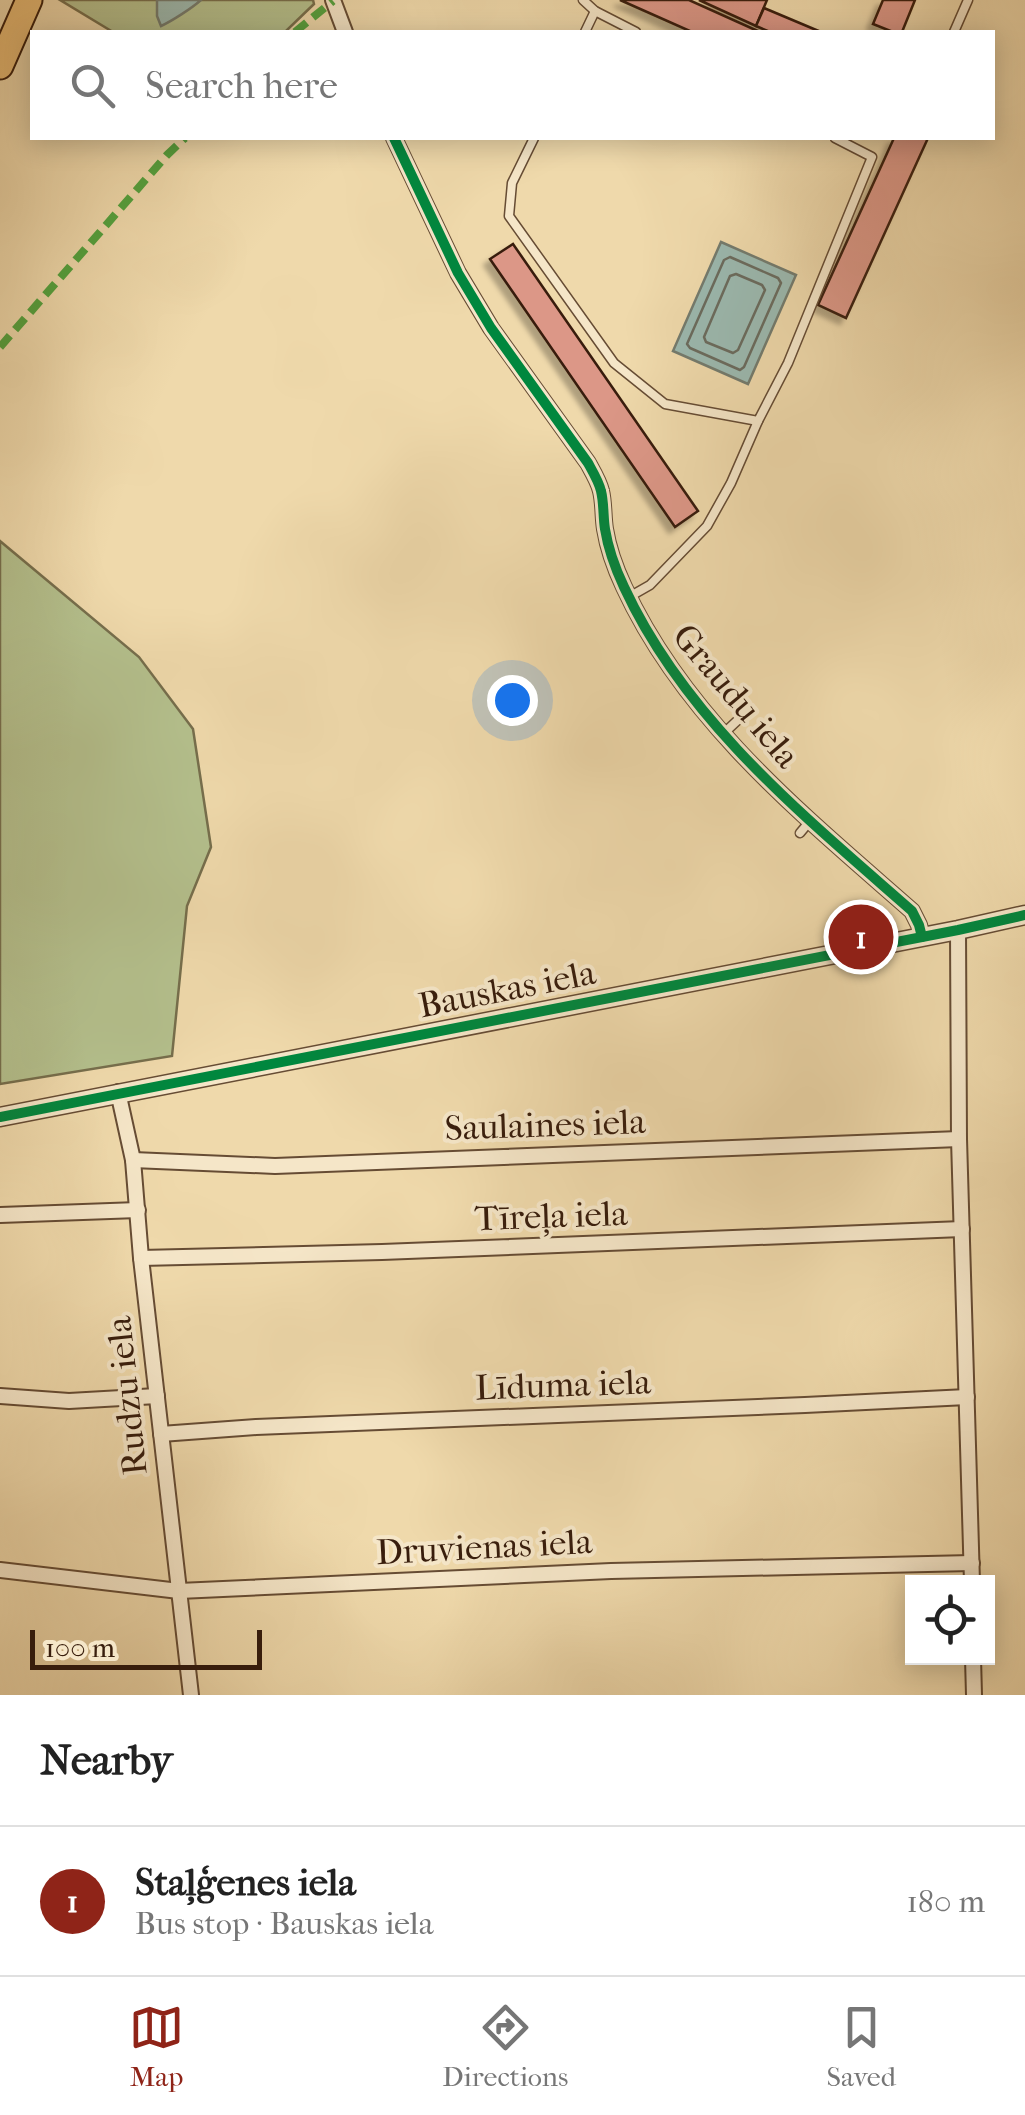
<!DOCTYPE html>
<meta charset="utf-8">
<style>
:root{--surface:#fff;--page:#f2f2f2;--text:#222;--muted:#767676;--line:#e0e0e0;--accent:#8f2418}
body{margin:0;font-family:"IM FELL French Canon",serif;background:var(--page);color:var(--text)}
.controls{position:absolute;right:30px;bottom:30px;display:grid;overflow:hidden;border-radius:0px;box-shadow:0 5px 25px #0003}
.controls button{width:90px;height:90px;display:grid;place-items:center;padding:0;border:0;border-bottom:2px solid var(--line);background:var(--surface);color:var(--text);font:50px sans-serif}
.scale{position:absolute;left:30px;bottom:25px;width:232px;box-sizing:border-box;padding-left:10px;border:5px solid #381d0c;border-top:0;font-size:28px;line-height:35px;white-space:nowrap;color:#381d0c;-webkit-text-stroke:8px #f5e6c8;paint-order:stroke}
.you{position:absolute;left:512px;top:700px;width:35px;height:35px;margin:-25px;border:8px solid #fff;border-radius:50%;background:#1a73e8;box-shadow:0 0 0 15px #1a73e833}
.badge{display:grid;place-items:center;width:65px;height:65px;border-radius:50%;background:var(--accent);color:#fff;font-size:32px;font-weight:700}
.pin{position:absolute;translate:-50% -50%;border:5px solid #fff;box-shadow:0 2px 10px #0006}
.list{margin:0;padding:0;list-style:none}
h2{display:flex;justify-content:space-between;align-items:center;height:130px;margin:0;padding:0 40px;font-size:42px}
h2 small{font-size:32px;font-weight:400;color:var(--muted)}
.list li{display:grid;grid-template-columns:65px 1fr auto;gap:30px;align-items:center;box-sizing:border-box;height:150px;padding:0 40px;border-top:2px solid var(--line)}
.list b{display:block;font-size:38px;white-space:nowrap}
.list p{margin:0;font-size:32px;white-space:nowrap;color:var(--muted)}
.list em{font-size:32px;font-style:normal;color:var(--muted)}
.icon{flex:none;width:55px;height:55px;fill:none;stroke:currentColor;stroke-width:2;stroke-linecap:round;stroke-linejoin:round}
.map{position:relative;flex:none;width:1025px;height:1695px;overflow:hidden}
.search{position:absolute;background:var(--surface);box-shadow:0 5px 25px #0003;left:30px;right:30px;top:30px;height:110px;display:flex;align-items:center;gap:25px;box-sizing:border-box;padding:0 35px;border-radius:0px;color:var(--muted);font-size:38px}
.sheet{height:280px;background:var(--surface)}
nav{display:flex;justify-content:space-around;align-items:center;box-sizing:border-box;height:140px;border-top:2px solid var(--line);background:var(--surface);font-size:28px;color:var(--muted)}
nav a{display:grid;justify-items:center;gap:5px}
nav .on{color:var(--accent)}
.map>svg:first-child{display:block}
.green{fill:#b4c08d;stroke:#766e4c;stroke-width:2.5}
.water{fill:#9bb9b0;stroke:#737b6e;stroke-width:2.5}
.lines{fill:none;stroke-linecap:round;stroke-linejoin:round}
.shore{stroke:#6a6b5e;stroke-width:2.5}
.building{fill:#dc9787;stroke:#381d0c;stroke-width:2.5;filter:url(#shadow)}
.service-casing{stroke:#664c34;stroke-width:11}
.minor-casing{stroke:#664c34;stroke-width:18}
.tertiary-casing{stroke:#664c34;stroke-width:21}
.trunk-casing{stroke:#381d0c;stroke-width:29}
.service{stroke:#f5e6c8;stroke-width:8}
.minor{stroke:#f5e6c8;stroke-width:14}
.tertiary{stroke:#f5e6c8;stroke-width:18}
.trunk{stroke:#e8bc76;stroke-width:25}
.quiet{stroke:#53a23e;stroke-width:8;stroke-dasharray:15 8;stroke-linecap:butt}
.cycleway-casing{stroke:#f5e6c8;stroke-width:16}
.cycleway{stroke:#00873e;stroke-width:10}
.labels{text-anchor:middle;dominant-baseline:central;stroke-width:8;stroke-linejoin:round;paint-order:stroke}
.street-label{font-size:35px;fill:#381d0c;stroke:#f5e6c8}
</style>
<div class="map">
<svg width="1025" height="1695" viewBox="0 0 1025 1695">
<defs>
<filter id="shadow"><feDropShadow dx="-6" dy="6" stdDeviation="2.5" flood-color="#0004"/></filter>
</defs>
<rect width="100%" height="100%" fill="#efd9ab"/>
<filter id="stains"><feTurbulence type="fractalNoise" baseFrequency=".002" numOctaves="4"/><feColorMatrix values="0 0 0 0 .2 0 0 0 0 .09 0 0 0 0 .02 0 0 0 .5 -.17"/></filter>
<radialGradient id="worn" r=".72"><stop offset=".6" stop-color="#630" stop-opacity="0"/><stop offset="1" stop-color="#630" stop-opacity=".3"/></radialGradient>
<g class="green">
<path d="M60 0H313L314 4 285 32H113Z"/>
<path d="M0 541 139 657 193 729 211 847 187 906 172 1056 0 1084Z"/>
</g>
<g class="water">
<path d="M157 0H201C192 8 172 21 161 26L157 16Z"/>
<path d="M721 242 796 275 748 384 673 351Z"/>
</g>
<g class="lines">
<g class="shore">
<path d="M730 257 778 278 781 283 744 367 740 370 690 348 687 344 724 260Z"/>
<path d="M736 274 762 285 765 290 738 350 733 353 706 342 704 337 730 276Z"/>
</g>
</g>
<g class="building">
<path d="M620 0H689L760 32H692Z"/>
<path d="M699 0H767L756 26Z"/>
<path d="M883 0H915L902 32H893L873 24Z"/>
<path d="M764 8 821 32H770L756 26Z"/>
<path d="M894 138H928L846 318 818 305Z"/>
<path d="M513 244 698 511 675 527 490 259Z"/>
</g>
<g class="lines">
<defs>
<g id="service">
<path d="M583 0 595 11 636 32"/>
<path d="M585 32 595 11"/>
<path d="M954 32 968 0"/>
<path d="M534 138 512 183 509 216 614 363 665 404 758 421 788 363 872 157 835 138"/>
<path d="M629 597 650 585 707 526 731 483 758 421"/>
<path d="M723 734 739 719"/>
<path d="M800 833 810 821"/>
</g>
<g id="minor">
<path d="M333 0 345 32"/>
<path d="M394 138 458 273 491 328 588 463C593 472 599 482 601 491 604 503 603 517 605 529 608 548 616 570 624 587 686 721 804 816 912 911L919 925 922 937"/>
<path d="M958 930 959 1139 972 1582"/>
<path d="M118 1092 133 1160 141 1258 191 1695"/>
<path d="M133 1160 275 1166 959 1139"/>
<path d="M0 1215 138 1210"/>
<path d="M141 1258 382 1252 962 1229"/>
<path d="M0 1396 69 1401 157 1396"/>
<path d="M161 1434 256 1427 805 1405 967 1397"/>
<path d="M0 1570 179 1591 611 1571 972 1563"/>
<path d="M973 1658 974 1695"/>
</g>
<path id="tertiary" d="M0 1117 958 930 1025 915"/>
<path id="trunk" d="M0 66 29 0"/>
</defs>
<use href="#service" class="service-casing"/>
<use href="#minor" class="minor-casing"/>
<use href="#tertiary" class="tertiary-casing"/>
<use href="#trunk" class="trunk-casing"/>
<use href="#service" class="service"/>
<use href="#minor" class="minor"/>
<use href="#tertiary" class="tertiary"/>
<use href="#trunk" class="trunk"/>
<g class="quiet">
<path d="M295 32 333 1"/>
<path d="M0 347 167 155 185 138"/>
</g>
<defs>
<g id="cycleway">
<path d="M394 138 458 273 491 328 588 463C593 472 599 482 601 491 604 503 603 517 605 529 608 548 616 570 624 587 686 721 804 816 912 911L919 925 922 937"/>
<path d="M0 1117 958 930 1025 915"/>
</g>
</defs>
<use href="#cycleway" class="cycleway-casing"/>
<use href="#cycleway" class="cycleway"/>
</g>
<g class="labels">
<g class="street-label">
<text transform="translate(736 696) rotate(50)">Graudu iela</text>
<text transform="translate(507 989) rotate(-11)">Bauskas iela</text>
<text transform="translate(545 1125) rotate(-2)">Saulaines iela</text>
<text transform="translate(551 1216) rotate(-2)">Tīreļa iela</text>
<text transform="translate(563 1385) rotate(-2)">Līduma iela</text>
<text transform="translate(127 1396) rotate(-96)">Rudzu iela</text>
<text transform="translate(484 1547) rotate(-3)">Druvienas iela</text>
</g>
</g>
<rect width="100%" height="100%" filter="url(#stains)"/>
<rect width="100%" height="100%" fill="url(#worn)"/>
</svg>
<div class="controls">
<button><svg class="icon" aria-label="locate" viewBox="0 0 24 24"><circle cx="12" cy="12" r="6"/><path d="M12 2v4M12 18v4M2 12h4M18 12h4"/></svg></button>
</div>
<div class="scale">100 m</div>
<div class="you"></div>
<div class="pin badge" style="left:861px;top:937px">1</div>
<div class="search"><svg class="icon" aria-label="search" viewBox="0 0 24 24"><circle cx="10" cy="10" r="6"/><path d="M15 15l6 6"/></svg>Search here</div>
</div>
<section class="sheet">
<h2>Nearby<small></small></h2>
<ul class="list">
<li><span class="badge">1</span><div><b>Staļģenes iela</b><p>Bus stop · Bauskas iela</p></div><em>180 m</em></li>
</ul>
</section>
<nav>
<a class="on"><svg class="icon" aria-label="map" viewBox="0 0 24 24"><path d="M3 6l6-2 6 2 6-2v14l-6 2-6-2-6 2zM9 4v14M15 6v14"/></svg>Map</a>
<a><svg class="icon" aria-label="directions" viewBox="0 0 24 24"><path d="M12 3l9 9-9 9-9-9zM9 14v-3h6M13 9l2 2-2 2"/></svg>Directions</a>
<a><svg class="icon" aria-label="saved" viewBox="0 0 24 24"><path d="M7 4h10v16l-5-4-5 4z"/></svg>Saved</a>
</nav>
